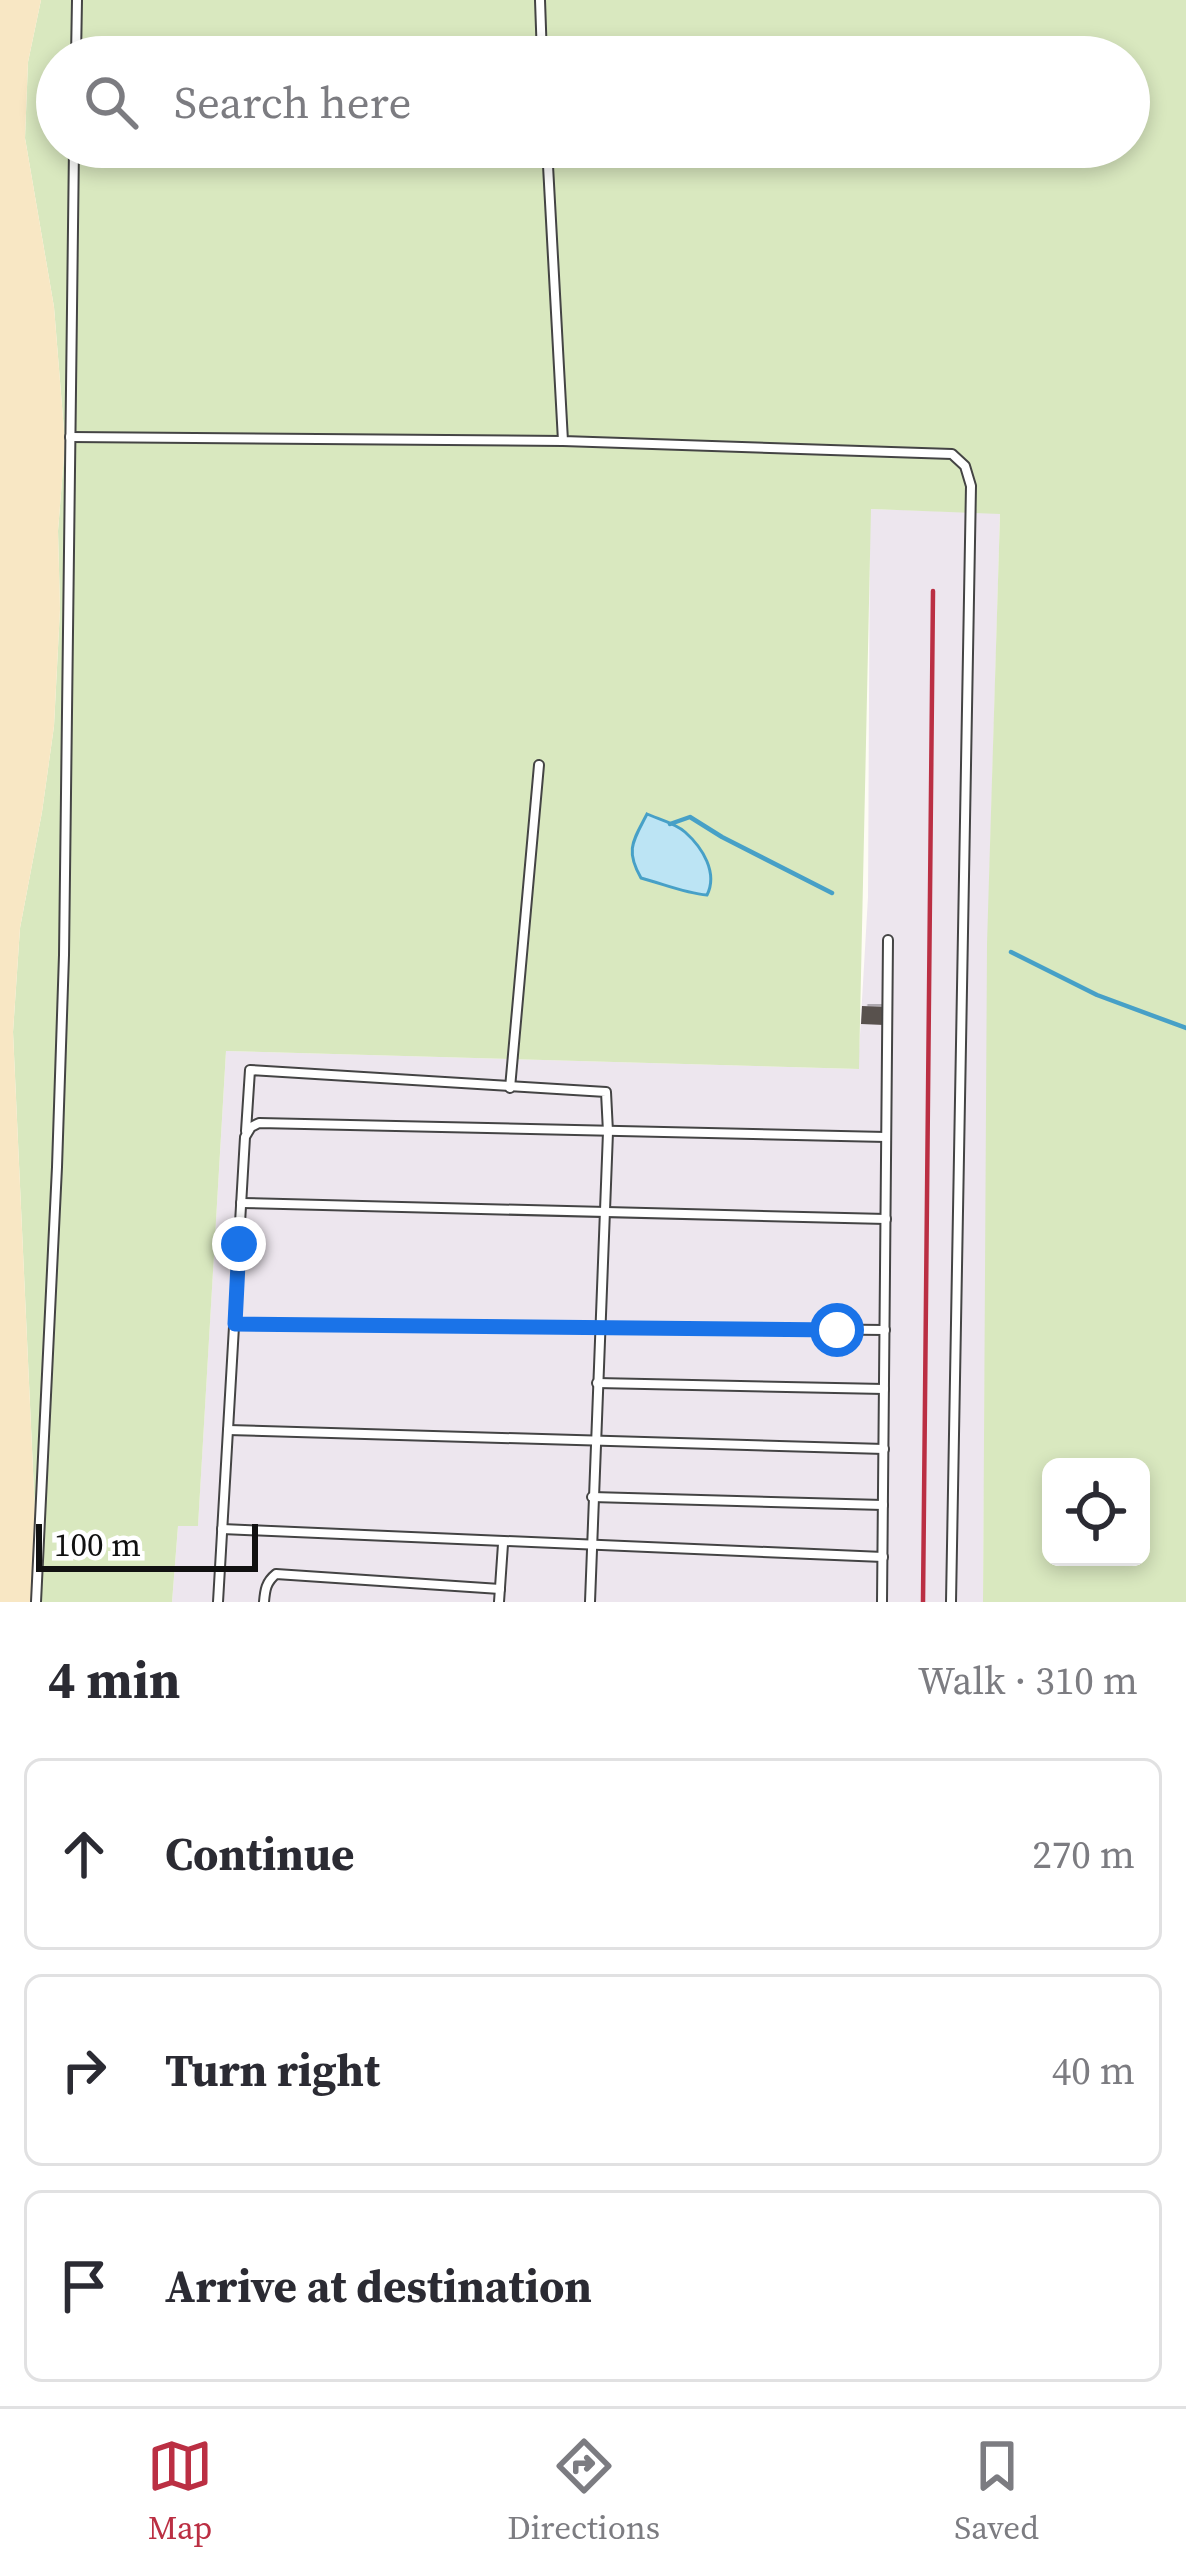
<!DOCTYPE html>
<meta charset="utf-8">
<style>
:root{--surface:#fff;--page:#f2f2f3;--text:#2b2b33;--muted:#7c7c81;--line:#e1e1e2;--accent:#bb2f43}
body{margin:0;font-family:"Source Serif 4",serif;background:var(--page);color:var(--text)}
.controls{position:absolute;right:36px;bottom:36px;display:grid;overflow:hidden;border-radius:18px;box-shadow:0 6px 18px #0003}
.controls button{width:108px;height:108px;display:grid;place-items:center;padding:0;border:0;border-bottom:3px solid var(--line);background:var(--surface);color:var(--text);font:60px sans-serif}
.scale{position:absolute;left:36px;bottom:30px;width:222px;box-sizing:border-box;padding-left:12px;border:6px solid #111;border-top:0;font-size:33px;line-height:42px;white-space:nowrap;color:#111;-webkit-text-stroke:9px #fff;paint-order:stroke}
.stop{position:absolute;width:36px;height:36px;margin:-27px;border:9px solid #1a73e8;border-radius:50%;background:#fff}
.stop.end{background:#1a73e8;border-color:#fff;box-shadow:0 3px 12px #0008}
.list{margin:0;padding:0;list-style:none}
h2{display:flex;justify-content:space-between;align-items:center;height:156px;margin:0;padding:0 48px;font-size:51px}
h2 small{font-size:39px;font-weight:400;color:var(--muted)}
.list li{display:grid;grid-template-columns:78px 1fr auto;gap:36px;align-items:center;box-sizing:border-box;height:192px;margin:0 24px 24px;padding:0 24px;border:3px solid var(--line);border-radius:18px}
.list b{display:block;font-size:45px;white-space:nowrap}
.list em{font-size:39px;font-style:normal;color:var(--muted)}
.icon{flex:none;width:66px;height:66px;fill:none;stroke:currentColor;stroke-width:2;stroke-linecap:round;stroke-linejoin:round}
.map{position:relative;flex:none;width:1186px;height:1602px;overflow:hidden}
.search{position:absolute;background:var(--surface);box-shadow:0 6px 18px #0003;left:36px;right:36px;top:36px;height:132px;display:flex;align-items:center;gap:30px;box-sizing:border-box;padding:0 42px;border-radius:66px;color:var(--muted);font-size:45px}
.sheet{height:804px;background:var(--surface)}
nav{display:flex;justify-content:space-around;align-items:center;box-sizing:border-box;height:168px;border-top:3px solid var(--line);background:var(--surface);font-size:33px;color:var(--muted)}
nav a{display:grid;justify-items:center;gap:6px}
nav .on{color:var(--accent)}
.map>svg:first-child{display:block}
.industrial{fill:#ede6ee}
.green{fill:#d9e8bf;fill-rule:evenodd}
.sand{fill:#f8e7c4}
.water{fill:#bce4f4;stroke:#47a0c7;stroke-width:3}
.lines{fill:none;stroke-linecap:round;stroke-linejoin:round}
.stream{stroke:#47a0c7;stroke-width:4.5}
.building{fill:#59514e;filter:url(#shadow)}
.lane-casing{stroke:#444;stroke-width:12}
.lane{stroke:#fff;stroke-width:8}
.rail{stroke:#bb2f43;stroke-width:4.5}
.route{stroke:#1a73e8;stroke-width:15}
</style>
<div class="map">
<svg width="1186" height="1602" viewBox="0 0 1186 1602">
<defs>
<filter id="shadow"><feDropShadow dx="5.5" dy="-5.5" stdDeviation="0" flood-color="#0004"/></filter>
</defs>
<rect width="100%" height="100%" fill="#fefcf5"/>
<path class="industrial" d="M870 509 1000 513 989 897 983 1602H172L178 1526 198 1525 226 1051 858 1069 868 897Z"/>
<path class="green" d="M41 0H1186V1602H983L987 944 1000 514 871 509 859 1069 226 1051 198 1526H178L172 1602H39L13 1032 20 928 42 812 54 726 60 609 58 531 65 443 54 307 25 138 28 62ZM57 57H1129V147H57ZM1051 1467H1141V1557H1051Z"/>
<path class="sand" d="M0 0H41L28 62 25 138 54 307 65 443 58 531 60 609 54 726 42 812 20 928 13 1032 39 1602H0Z"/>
<path class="water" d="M647 814C658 819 675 823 685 832 703 848 718 873 707 895 684 893 664 884 641 878 625 850 633 841 647 814Z"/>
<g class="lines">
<g class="stream">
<path d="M670 824 690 817 722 837 832 893"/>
<path d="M1011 952 1097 995 1186 1028"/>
</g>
</g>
<path class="building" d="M862 1006 885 1007 884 1025 861 1024Z"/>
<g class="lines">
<defs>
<g id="lane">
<path d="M540 0 542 57"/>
<path d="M76 57 77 0"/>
<path d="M547 147 563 441 952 454 965 466 971 486 951 1602"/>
<path d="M70 437 563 441"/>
<path d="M510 1088 539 765"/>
<path d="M246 1131 250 1070 606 1092 608 1132 590 1602"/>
<path d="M241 1203 886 1219"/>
<path d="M234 1324 885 1330"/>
<path d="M597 1383 884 1389"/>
<path d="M228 1430 884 1449"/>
<path d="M592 1497 883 1505"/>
<path d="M222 1529 883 1557"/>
<path d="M36 1602 57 1167 64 955 74 147"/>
<path d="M218 1602 245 1137 251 1127 259 1123 886 1137"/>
<path d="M264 1602C265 1590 266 1582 276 1574L500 1589"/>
<path d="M499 1602 503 1544"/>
<path d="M882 1602 888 940"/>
</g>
</defs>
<use href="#lane" class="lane-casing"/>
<use href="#lane" class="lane"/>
<path class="rail" d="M923 1602 933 591"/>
</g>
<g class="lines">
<path class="route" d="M239 1244 235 1324 837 1330"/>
</g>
</svg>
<div class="controls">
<button><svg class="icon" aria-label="locate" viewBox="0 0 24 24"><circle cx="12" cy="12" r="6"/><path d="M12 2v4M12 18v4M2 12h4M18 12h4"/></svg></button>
</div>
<div class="scale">100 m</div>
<div class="stop" style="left:837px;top:1330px"></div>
<div class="stop end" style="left:239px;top:1244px"></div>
<div class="search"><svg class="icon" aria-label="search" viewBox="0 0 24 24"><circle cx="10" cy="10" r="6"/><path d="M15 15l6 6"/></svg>Search here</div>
</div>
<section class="sheet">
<h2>4 min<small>Walk · 310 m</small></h2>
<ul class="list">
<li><svg class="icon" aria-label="ahead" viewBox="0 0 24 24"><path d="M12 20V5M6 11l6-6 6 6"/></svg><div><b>Continue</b></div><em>270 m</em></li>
<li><svg class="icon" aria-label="right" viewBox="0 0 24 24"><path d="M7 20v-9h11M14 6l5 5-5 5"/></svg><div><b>Turn right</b></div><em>40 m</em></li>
<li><svg class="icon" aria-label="arrive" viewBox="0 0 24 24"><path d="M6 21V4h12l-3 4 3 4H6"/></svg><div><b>Arrive at destination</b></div></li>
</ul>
</section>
<nav>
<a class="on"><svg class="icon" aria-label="map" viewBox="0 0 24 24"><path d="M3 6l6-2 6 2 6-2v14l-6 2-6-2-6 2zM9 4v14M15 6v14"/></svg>Map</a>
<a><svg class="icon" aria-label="directions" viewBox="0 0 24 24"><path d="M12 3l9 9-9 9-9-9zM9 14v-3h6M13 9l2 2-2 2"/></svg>Directions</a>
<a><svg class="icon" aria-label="saved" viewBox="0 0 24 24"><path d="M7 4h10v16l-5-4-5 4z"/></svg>Saved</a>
</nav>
